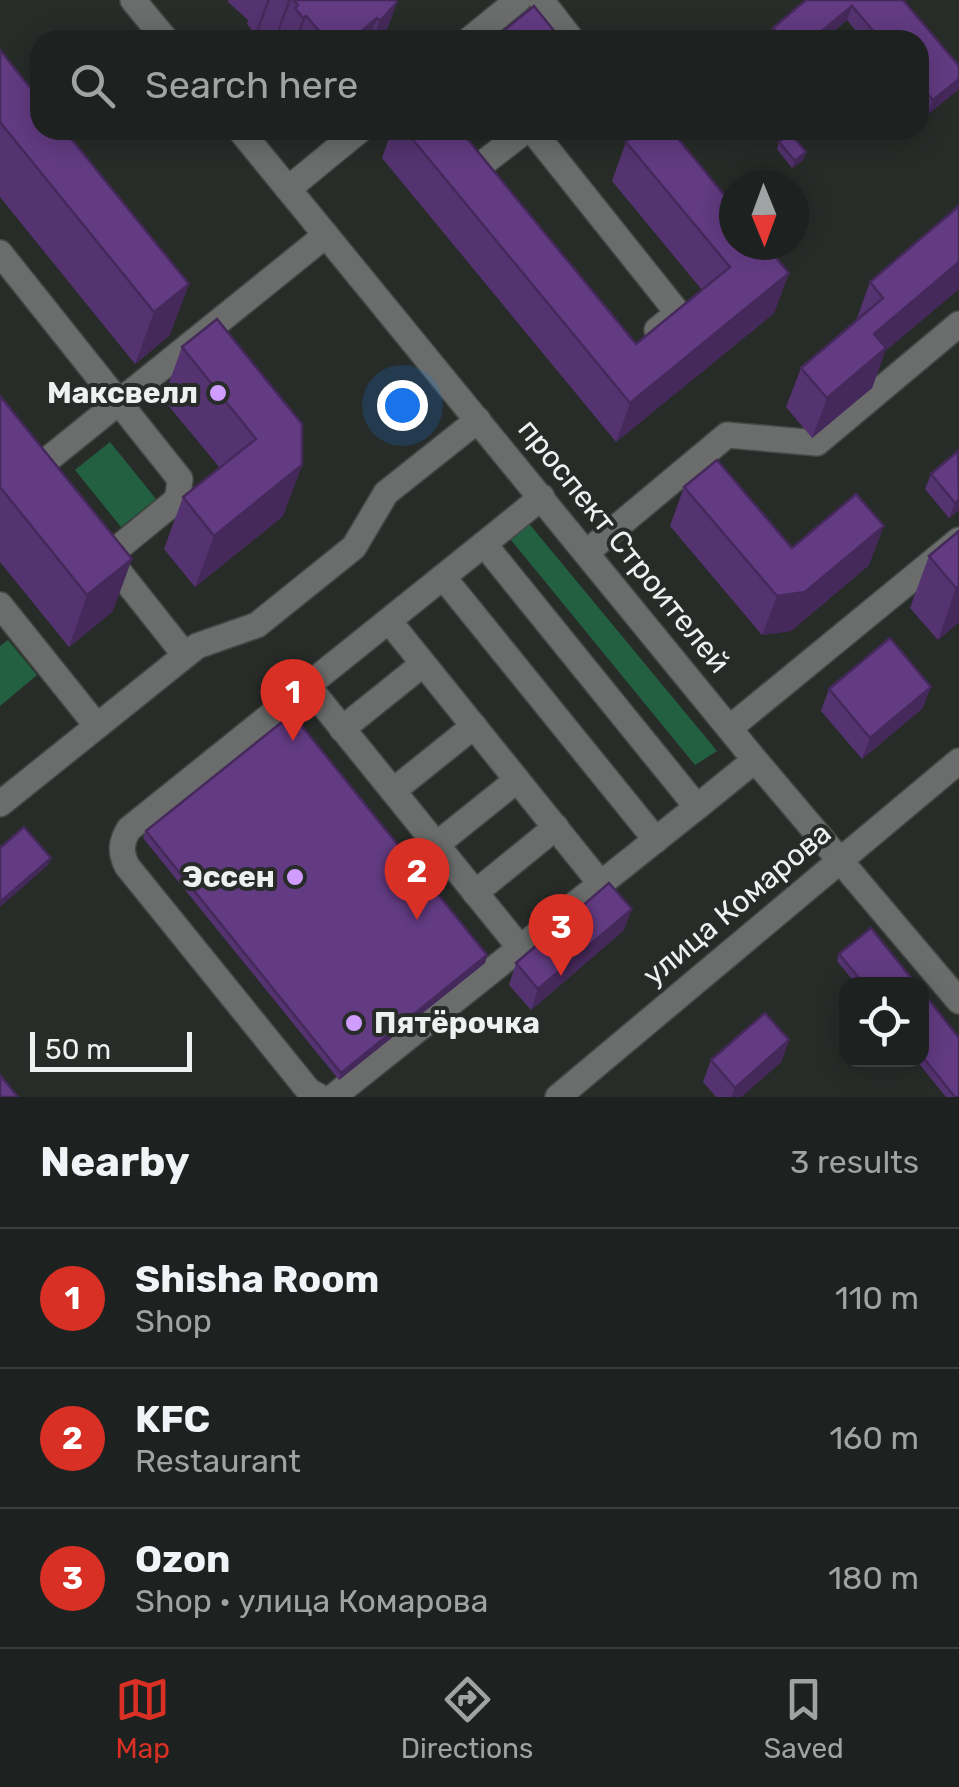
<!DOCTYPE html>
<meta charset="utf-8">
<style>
:root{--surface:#1d211f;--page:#2a2e2c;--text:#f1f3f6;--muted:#a0a3a4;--line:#3b3e3d;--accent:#d93025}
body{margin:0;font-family:Rubik,sans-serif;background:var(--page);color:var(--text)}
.controls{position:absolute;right:30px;bottom:30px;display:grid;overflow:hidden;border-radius:20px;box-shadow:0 5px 25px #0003}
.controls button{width:90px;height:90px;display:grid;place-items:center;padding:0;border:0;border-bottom:2px solid var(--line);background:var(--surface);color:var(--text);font:50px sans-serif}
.compass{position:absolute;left:719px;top:170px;width:90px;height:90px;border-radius:50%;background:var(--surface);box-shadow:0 5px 25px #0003;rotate:179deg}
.scale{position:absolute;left:30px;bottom:25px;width:162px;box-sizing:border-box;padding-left:10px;border:5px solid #eef1ef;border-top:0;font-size:28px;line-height:35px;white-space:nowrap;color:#eef1ef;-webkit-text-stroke:8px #272c29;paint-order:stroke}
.you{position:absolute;left:402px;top:405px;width:35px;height:35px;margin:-25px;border:8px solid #fff;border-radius:50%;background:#1a73e8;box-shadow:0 0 0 15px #1a73e833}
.badge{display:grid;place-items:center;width:65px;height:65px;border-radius:50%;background:var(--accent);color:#fff;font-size:32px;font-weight:700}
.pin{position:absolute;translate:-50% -82px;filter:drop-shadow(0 2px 5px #0008)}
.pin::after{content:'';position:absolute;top:52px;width:35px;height:30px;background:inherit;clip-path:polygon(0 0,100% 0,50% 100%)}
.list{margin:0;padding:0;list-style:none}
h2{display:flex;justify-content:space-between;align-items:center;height:130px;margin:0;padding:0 40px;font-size:42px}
h2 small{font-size:32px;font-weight:400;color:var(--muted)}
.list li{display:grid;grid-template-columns:65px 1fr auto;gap:30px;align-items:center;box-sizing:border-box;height:140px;padding:0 40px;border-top:2px solid var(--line)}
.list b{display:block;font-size:38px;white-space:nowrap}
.list p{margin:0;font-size:32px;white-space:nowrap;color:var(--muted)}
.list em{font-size:32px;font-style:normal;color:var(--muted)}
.icon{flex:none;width:55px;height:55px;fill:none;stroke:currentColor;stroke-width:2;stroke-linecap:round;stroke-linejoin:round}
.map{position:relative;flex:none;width:959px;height:1097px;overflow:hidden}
.search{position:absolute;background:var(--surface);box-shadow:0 5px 25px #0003;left:30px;right:30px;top:30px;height:110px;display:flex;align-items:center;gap:25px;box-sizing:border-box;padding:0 35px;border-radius:30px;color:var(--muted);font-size:38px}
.sheet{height:550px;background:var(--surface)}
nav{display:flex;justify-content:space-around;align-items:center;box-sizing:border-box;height:140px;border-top:2px solid var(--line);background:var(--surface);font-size:28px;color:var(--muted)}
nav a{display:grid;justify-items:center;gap:5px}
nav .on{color:var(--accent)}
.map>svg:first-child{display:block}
.green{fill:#236042}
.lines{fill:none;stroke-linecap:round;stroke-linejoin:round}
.minor-casing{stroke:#434845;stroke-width:28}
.minor{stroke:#6a6d6b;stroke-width:25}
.wall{fill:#543370}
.shaded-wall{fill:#45295b}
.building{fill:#623b82;stroke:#45295b;stroke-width:2.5}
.poi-dot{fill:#d09dff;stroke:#272c29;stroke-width:4}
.labels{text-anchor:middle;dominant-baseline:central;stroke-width:8;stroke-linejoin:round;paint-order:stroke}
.poi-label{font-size:30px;font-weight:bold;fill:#eef1ef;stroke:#272c29;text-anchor:end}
.street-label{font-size:30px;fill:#eef1ef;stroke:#272c29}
</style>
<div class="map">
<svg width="959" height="1097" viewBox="0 0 959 1097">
<rect width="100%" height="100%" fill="#272c29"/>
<g class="green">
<path d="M110 442 156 499 121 527 75 470Z"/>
<path d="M526 520 717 751 695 765 507 535Z"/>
<path d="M8 640 37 675 0 706V646Z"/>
</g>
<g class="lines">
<defs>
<g id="minor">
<path d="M133 0 166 40"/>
<path d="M541 0 572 40"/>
<path d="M469 40 518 0"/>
<path d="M240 130 755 760 959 1001"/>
<path d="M532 130 678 313 657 330"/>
<path d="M478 185 469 174 526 130"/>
<path d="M288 189 360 130"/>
<path d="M0 253 180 479 178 497 173 503 107 557"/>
<path d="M36 469 326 235"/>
<path d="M542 497 484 544 697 807 755 760"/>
<path d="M587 552 727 435 817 443 959 324"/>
<path d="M104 553 185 655"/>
<path d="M443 577 656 840"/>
<path d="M0 605 97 726"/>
<path d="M389 621 601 884"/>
<path d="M308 686 521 949"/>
<path d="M731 727 959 540"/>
<path d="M342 729 423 664"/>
<path d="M393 791 474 726"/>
<path d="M0 804 197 646 257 625 354 547 386 493 478 420"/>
<path d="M436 845 517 780"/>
<path d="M475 893 556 827"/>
<path d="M320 1097 309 1091 127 866C120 852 121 842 129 829L484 544"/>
<path d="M333 1097 697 807"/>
<path d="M558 1097 959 761"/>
</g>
</defs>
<use href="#minor" class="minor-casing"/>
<use href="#minor" class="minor"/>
</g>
<g class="wall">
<path d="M228 0H395L397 2 383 40H262L263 37 258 32 255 34 247 24 248 20 228 2Z"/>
<path d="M806 0H903L959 66V89L927 115 919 105V40H863L847 20 824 40H768L773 28Z"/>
<path d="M0 50 170 335 135 364 0 197Z"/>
<path d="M392 130H479L468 140 636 344 702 290 612 181 626 142 789 273 774 313 616 442 382 158Z"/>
<path d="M842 130H858L849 138Z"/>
<path d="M779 142 806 152 803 160 792 168 777 149Z"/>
<path d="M959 206V289L885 351 872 388 812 438 786 407 801 368 856 321 870 282Z"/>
<path d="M182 347 302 465 283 516 195 587 164 549 183 497 220 468 163 399Z"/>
<path d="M0 396 113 611 69 647 0 562Z"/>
<path d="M959 452V510L949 518 925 489 931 474Z"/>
<path d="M684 487 792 548 869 565 791 631 762 635 670 526Z"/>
<path d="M959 531V622L938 640 910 608 929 556Z"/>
<path d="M829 689 923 708 862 759 821 711Z"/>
<path d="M146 831 487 955 485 963 339 1080 143 838Z"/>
<path d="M624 930 531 1010 509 985 516 963Z"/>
<path d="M839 954 916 984H856L837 961Z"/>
<path d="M922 991 959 1097H946L916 1060H922Z"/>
<path d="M789 1040 781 1062 741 1097H716L703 1082 711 1060Z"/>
</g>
<g class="shaded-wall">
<path d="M267 0H270L258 32 255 34Z"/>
<path d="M288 0H291L276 40H274Z"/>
<path d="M397 2 383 40H373L380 21Z"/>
<path d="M852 6 847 20 824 40H811Z"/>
<path d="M306 16 298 40H295L303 18Z"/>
<path d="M377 18 369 40H351Z"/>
<path d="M959 79V89L927 115 933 100Z"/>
<path d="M452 130H479L440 162Z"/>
<path d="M806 152 803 160 792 168 795 161Z"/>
<path d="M959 262V289L885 351 872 388 812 438 827 398 874 334Z"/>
<path d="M789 273 774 313 616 442 630 403Z"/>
<path d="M189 284 170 335 135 364 154 312Z"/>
<path d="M302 465 283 516 195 587 214 536Z"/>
<path d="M959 500V510L949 518 955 503Z"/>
<path d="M884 526 869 565 791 631 762 635 777 596Z"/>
<path d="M132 559 113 611 69 647 87 595Z"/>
<path d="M959 586V622L938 640 956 588Z"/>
<path d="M931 687 923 708 862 759 870 738Z"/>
<path d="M51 858 48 865 0 907V902Z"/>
<path d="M632 909 624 930 531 1010 538 989Z"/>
<path d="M487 955 485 963 339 1080 341 1073Z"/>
<path d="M789 1040 781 1062 741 1097H731L735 1088Z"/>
</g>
<g class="building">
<path d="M293 0H395L397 2 380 21 377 18 351 40H323L317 35 320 32 306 16 303 18 295 8 298 5Z"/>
<path d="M806 0H903L959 66V79L933 100 919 84V40H881L852 6 811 40H783L773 28Z"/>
<path d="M534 6 559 37 555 40H492Z"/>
<path d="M0 50 40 100V130H64L189 284 154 312 0 122Z"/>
<path d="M405 130H460L636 344 730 267 626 142 640 130H671L734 207V245H765L789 273 630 403Z"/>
<path d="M790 133 806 152 795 161 779 142Z"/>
<path d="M959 206V262L874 334 886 348 827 398 801 368 883 298 870 282Z"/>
<path d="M217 319 302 424V465L214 536 183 497 256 439 182 347Z"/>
<path d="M0 396 132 559 87 595 0 487Z"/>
<path d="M958 451 959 500 955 503 931 474Z"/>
<path d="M717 460 792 548 856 494 884 526 805 592 777 596 684 487Z"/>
<path d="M959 531V586L956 588 929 556Z"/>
<path d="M890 638 931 687 870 738 829 689Z"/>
<path d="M292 714 487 955 341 1073 146 831Z"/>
<path d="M24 827 51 858 0 902V848Z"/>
<path d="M609 883 632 909 538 989 516 963Z"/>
<path d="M871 928 916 984H864L839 954Z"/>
<path d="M922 991 959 1038V1097H955L922 1056Z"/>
<path d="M765 1013 789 1040 735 1088 711 1060Z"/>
<path d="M0 1075 18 1097H0Z"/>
</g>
<g class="poi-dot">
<circle cx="218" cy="393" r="10"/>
<circle cx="295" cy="877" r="10"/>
<circle cx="354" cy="1023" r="10"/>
</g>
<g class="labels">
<g class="poi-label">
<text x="198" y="393">Максвелл</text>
<text x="275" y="877">Эссен</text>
<text x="374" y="1023" text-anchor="start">Пятёрочка</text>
</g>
<g class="street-label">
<text transform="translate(624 546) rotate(51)">проспект Строителей</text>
<text transform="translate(737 904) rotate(-40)">улица Комарова</text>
</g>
</g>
</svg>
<div class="controls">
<button><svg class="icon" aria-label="locate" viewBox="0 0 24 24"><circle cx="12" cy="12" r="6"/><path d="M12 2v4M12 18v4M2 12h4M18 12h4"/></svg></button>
</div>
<svg class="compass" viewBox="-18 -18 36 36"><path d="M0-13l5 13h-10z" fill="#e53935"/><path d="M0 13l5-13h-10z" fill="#a0a3a4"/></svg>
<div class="scale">50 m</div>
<div class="you"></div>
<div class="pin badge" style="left:293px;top:741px">1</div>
<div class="pin badge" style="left:417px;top:920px">2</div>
<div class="pin badge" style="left:561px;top:976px">3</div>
<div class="search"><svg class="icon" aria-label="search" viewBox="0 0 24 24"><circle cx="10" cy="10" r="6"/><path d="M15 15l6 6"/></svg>Search here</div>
</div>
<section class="sheet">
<h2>Nearby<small>3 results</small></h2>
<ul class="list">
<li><span class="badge">1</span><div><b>Shisha Room</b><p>Shop</p></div><em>110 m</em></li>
<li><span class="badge">2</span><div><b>KFC</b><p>Restaurant</p></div><em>160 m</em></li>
<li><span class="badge">3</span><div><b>Ozon</b><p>Shop · улица Комарова</p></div><em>180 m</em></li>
</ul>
</section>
<nav>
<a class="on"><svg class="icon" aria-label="map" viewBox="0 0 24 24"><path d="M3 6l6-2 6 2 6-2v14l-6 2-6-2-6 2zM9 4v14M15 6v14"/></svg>Map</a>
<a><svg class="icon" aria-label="directions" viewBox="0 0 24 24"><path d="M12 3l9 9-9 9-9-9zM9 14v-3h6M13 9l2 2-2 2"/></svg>Directions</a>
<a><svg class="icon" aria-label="saved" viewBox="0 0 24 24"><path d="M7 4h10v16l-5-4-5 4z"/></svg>Saved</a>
</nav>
